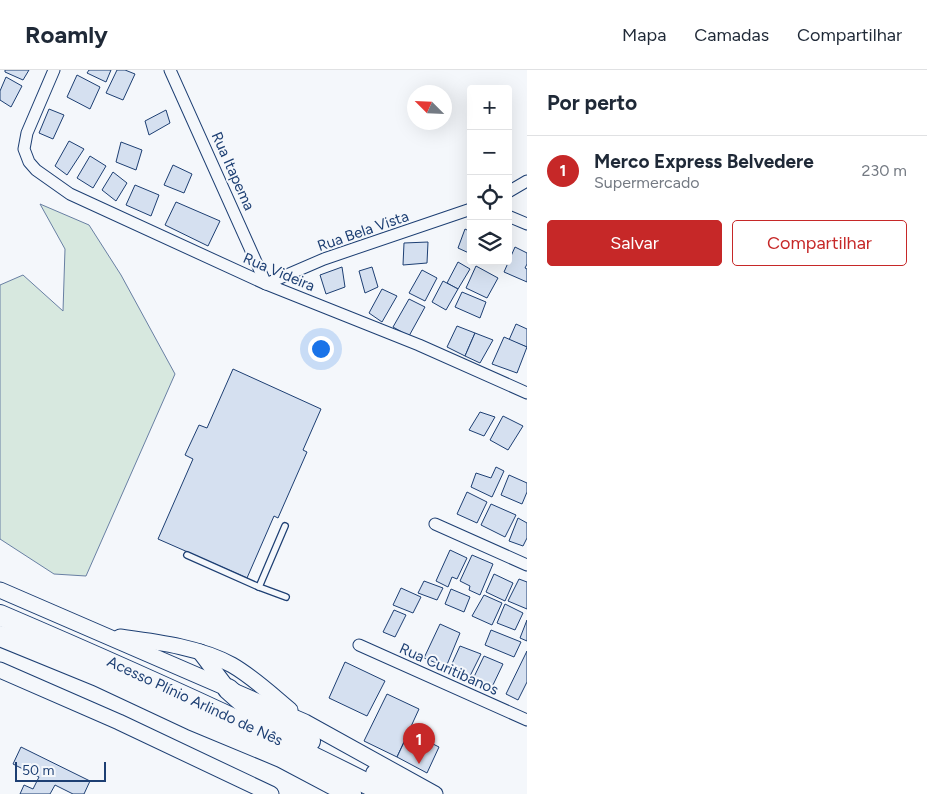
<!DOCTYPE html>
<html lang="pt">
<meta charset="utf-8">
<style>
:root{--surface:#fff;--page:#f2f2f3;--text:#1f2937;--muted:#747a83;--line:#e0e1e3;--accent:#c62828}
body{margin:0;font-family:Figtree,sans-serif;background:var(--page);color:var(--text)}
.controls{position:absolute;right:15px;top:15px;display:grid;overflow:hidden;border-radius:5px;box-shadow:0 5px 20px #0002}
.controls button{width:45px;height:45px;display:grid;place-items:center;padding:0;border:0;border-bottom:1px solid var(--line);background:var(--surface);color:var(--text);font:25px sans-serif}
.compass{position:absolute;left:407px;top:15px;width:45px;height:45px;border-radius:50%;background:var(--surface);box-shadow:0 5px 20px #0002;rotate:294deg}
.scale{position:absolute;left:15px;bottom:12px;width:91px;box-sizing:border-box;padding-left:5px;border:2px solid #1d3f73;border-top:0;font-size:14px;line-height:18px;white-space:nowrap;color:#1d3f73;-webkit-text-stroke:4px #f4f7fb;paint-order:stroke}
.you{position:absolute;left:320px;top:278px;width:18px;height:18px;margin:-12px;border:4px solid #fff;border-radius:50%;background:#1a73e8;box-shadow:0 0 0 8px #1a73e833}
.badge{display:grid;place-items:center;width:32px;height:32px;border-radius:50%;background:var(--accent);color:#fff;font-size:16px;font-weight:700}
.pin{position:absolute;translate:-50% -41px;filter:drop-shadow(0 1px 2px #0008)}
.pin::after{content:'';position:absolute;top:26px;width:18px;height:15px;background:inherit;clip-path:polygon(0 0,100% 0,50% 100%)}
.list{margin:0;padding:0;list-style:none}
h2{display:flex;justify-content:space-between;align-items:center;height:65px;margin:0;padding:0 20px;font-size:21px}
h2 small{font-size:16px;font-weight:400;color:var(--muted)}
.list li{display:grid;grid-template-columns:32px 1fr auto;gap:15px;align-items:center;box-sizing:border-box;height:70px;padding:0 20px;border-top:1px solid var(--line)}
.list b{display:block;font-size:19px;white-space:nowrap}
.list p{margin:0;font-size:16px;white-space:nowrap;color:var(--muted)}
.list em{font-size:16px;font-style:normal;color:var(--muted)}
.actions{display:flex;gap:10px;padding:15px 20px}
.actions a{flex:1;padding:11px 0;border:1px solid var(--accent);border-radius:5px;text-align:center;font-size:18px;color:var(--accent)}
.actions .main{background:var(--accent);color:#fff}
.icon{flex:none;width:28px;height:28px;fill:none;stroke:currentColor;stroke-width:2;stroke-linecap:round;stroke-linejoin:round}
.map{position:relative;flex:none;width:527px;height:724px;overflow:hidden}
header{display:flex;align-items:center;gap:30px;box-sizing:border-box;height:70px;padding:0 25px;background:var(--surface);border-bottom:1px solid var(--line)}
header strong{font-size:24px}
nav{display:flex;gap:28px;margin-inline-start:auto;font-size:18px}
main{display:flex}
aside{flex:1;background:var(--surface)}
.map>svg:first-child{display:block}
.green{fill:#d7e8df;stroke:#687fa3}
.building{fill:#d5e0f0;stroke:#1d3f73}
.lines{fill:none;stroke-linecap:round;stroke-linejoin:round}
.lane-casing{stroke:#1d3f73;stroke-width:8}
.street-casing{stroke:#1d3f73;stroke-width:13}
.secondary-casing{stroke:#1d3f73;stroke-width:17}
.highway-casing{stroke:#1d3f73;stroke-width:22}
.lane{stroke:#f4f7fb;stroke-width:5.5}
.street{stroke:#f4f7fb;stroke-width:11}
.secondary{stroke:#f4f7fb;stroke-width:15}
.highway{stroke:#f4f7fb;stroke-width:20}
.labels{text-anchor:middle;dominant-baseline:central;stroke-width:4;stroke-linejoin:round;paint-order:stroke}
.street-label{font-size:15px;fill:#1d3f73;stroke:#f4f7fb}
</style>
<header>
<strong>Roamly</strong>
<nav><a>Mapa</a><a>Camadas</a><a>Compartilhar</a></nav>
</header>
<main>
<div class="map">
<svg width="527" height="724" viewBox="0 0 527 724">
<rect width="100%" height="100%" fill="#f4f7fb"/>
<path class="green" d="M40 134 89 155 121 205 175 304 86 506 54 504 0 469V215L23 205 63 241 65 179Z"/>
<g class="building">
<path d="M5 0H29L23 10 5 2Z"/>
<path d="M89 0H111L106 12 87 3Z"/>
<path d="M117 0H125L135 4 123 30 106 23Z"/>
<path d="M77 5 100 17 90 39 67 27Z"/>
<path d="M6 7 22 16 11 37 0 30V21Z"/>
<path d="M49 39 64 45 53 69 39 63Z"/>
<path d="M166 40 170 53 149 65 145 51Z"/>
<path d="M69 71 84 79 67 105 55 96Z"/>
<path d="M121 72 142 80 136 100 116 92Z"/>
<path d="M90 86 106 96 93 118 77 108Z"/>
<path d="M173 95 192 104 184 123 164 115Z"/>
<path d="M113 102 127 113 116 131 102 120Z"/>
<path d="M135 115 159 125 151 146 126 135Z"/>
<path d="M176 132 220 151 208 176 165 155Z"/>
<path d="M465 159 471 162V184L458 178Z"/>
<path d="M428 172 427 193 403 195 404 173Z"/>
<path d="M515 177 527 183V194L525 198 527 199V212L504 202Z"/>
<path d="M458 192 470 199 458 219 447 213Z"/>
<path d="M476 196 498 208 487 228 466 218Z"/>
<path d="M342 197 345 217 326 224 320 205Z"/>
<path d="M372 197 378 217 365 223 359 201Z"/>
<path d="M422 200 437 208 425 231 409 223Z"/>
<path d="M443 211 458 219 446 240 432 232Z"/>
<path d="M382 219 397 226 382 252 369 243Z"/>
<path d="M462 222 486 232 480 248 455 237Z"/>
<path d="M409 229 425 237 409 266 393 257Z"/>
<path d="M516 254 527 259V277L509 270Z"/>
<path d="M457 256 475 263 465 286 447 277Z"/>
<path d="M475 263 493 270 480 293 465 286Z"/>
<path d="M504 267 527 277 517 303 492 294Z"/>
<path d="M233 299 321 339 303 380 307 382 278 448 274 446 247 508 158 469 193 389 185 385 199 355 207 358Z"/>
<path d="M480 342 495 347 484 366 469 360Z"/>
<path d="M503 346 523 356 508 380 490 370Z"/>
<path d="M496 397 504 401 492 427 471 417 476 403 491 408Z"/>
<path d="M509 405 527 413V422L522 434 501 425Z"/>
<path d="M467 422 487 432 477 453 457 444Z"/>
<path d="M491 434 516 445 505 467 481 455Z"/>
<path d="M518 448 527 453V468L523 476 509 471Z"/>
<path d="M450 480 467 488 457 509 452 507 448 517 436 511Z"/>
<path d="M472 485 493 494 480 525 469 520 470 516 460 511Z"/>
<path d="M494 504 513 513 505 531 486 522Z"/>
<path d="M519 509 527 512V539L508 531Z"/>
<path d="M424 511 443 518 437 530 418 523Z"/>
<path d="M401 518 421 527 413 543 393 535Z"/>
<path d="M451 519 470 527 464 542 445 534Z"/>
<path d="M484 525 502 533 492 555 472 546Z"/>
<path d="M505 534 523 543 515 560 497 553Z"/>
<path d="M394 540 406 545 395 567 383 562Z"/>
<path d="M527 550V571L520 568Z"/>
<path d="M440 554 460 563 446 597 424 588Z"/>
<path d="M491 560 521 572 514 587 485 575Z"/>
<path d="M460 576 481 584 470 606 450 598Z"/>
<path d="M527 581V612L518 630 506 624Z"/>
<path d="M484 586 503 594 492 617 473 609Z"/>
<path d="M345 592 385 611 367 646 329 628Z"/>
<path d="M387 624 419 639 397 687 364 671Z"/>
<path d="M409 662 439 677 427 703 397 687Z"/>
<path d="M21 677 90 711 84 724H73L55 715 50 724H20L24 715 33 719 39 707 13 694Z"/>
</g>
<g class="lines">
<defs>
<g id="lane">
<path d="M187 485 259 517 286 527"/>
<path d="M259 517 285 456"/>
</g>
<g id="street">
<path d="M54 0 27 63 24 79 29 92 36 100 70 124 266 214 419 275 527 323"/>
<path d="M170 0 266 214 324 189 471 139"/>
<path d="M508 122 527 111"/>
<path d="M508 146 527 154"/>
<path d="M435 454 527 495"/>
<path d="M359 575 527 650"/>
</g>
<g id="secondary">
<path d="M0 520 305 652 435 724"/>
<path d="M120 567C157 572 199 577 232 595 253 607 272 625 290 640"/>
<path d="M200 582 228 619"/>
<path d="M0 600 119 652 271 724"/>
</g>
<g id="highway">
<path d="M0 545C131 601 261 659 387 724"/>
<path d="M0 566 98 606 192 650 281 687 351 724"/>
<path d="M228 619 246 635 310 671"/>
<path d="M376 704 411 724"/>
</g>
</defs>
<use href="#lane" class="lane-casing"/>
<use href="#street" class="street-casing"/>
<use href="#secondary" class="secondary-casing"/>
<use href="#highway" class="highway-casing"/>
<use href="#lane" class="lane"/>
<use href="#street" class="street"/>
<use href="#secondary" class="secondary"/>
<use href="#highway" class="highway"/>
</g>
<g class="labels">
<g class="street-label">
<text transform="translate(233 101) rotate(66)">Rua Itapema</text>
<text transform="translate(363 161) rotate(-19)">Rua Bela Vista</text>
<text transform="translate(279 202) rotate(23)">Rua Videira</text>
<text transform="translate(449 599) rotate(24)">Rua Curitibanos</text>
<text transform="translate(195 631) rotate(25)">Acesso Plínio Arlindo de Nês</text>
</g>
</g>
</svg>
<div class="controls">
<button>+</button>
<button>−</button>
<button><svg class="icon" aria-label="locate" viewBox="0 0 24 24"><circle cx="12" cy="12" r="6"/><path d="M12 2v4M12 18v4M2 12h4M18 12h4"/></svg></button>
<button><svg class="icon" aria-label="layers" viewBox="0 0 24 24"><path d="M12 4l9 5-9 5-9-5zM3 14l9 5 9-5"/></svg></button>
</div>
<svg class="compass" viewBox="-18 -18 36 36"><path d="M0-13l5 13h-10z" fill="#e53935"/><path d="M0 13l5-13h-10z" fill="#747a83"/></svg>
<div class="scale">50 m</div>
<div class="you"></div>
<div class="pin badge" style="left:419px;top:694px">1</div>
</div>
<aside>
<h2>Por perto<small></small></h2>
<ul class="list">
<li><span class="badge">1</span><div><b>Merco Express Belvedere</b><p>Supermercado</p></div><em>230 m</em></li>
</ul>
<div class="actions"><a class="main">Salvar</a><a>Compartilhar</a></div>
</aside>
</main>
